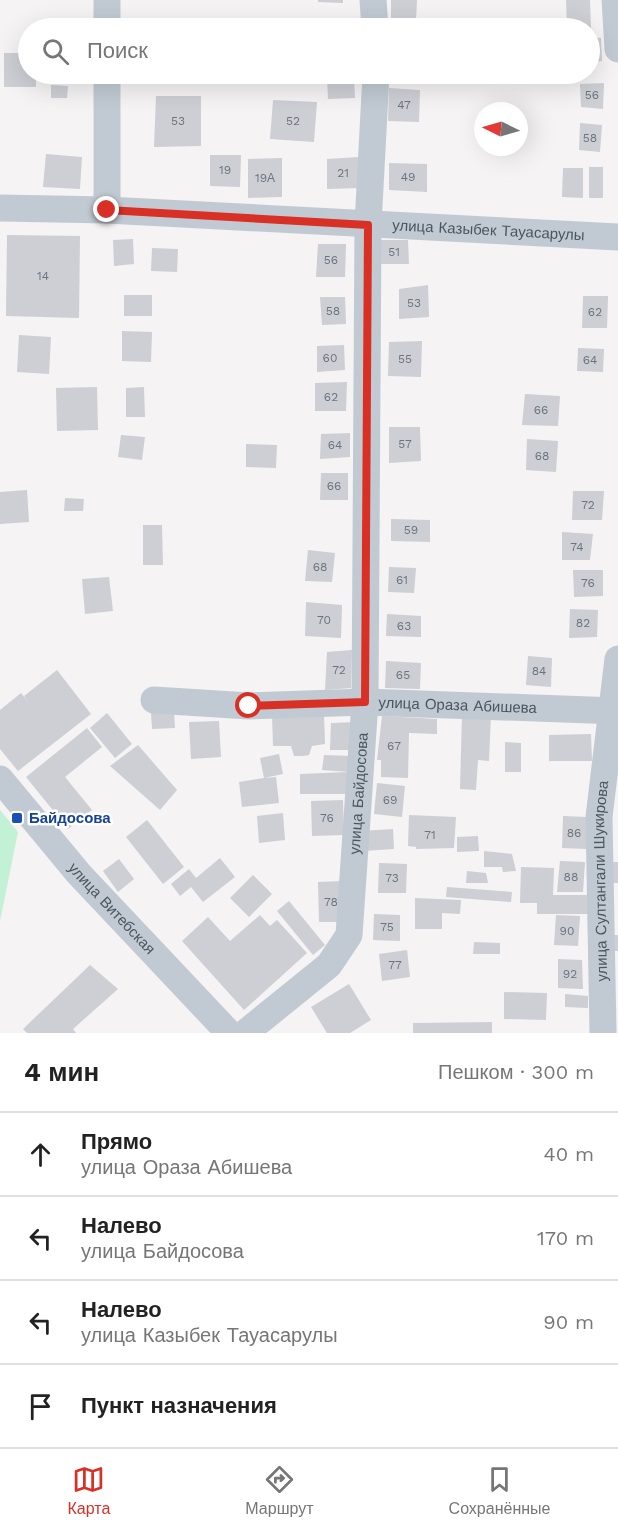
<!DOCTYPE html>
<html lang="ru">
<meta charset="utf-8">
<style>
:root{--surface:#fff;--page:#f2f2f2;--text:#222;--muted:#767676;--line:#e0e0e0;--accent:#d93025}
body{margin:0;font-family:"Work Sans",sans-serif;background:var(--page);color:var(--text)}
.compass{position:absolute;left:474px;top:102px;width:54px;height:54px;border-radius:50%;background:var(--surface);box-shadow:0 6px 24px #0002;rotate:275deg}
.stop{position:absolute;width:18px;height:18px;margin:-14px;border:4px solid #d93025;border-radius:50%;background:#fff}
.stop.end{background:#d93025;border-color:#fff;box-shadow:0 2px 6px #0008}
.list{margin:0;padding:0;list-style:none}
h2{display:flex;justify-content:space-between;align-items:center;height:78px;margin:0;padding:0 24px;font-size:26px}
h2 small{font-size:20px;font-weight:400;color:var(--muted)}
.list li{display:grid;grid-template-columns:39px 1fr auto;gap:18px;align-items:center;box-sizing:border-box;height:84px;padding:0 24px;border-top:2px solid var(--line)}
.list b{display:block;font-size:22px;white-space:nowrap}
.list p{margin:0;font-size:20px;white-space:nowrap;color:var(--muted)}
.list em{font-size:20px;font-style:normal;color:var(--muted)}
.icon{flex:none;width:33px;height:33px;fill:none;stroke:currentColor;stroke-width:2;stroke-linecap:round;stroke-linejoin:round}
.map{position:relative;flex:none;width:618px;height:1033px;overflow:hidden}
.search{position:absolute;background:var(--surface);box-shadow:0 6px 24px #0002;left:18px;right:18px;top:18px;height:66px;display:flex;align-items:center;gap:15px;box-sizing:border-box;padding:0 21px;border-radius:33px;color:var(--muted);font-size:22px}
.sheet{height:414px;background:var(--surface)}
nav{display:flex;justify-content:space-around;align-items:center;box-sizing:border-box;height:84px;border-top:2px solid var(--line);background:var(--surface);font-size:16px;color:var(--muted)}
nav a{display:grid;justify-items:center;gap:3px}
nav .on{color:var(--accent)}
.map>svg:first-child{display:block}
.green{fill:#c3f1d5}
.building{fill:#cdcfd5}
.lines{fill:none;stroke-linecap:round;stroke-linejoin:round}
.minor{stroke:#c1cad2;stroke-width:27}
.route{stroke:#d93025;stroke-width:8}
.transit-dot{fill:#1a4fb4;stroke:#fff;stroke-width:2}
.labels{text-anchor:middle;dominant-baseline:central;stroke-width:5;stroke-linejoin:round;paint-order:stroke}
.number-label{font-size:12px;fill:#6b747e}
.street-label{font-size:15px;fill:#4a5661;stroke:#fff}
.transit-label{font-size:15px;font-weight:bold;fill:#164399;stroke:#fff;text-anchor:start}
</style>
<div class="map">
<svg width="618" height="1033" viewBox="0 0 618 1033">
<rect width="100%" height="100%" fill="#f5f3f3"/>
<path class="green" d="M0 810 18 832 0 921Z"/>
<g class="building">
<path d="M318 0H343V3L318 2Z"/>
<path d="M391 0H417L416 20 391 21Z"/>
<path d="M566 0H590L591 28H567Z"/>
<path d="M590 37 601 38 602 61 590 62Z"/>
<path d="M4 53H28V74H36V87H4Z"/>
<path d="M145 74H182V78L145 77Z"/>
<path d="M327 78H354L355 98 328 99Z"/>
<path d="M604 83 603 109 581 107 580 84Z"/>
<path d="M51 85 68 86 67 98H51Z"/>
<path d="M389 88 420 90 419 122 388 121Z"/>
<path d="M156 96H201V146L154 147Z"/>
<path d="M273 100 317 102 314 142 270 139Z"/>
<path d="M580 123 602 125 600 152 579 150Z"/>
<path d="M46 154 82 157 80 189 43 187Z"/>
<path d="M210 155H241L240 187 210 186Z"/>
<path d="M359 157 360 188 327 189V159Z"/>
<path d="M282 158V197L248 198V159Z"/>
<path d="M389 163 427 164V192L389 190Z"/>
<rect x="589" y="167" width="14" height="31"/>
<path d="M563 168H583V198L562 197Z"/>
<path d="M7 235 80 236 79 318 6 316Z"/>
<path d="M133 239 134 264 114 266 113 240Z"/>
<path d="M380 240H408L409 264H379Z"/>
<path d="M318 244H346L345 277H316Z"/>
<path d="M152 248 178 249 177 272 151 271Z"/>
<path d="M428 285 429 317 399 319V289Z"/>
<rect x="124" y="295" width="28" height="21"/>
<path d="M583 296H608L607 328H582Z"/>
<path d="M320 297H345L346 324 322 325Z"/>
<path d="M122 331 152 332 151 362 122 361Z"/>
<path d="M19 335 51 337 49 374 17 372Z"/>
<path d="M422 341 421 377 388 376 389 342Z"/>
<path d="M344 345 345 370 317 372V346Z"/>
<path d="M578 348 604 349 603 372 577 371Z"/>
<path d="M347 382 346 411H315V383Z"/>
<path d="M97 387 98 430 57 431 56 388Z"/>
<path d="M144 387 145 417H126V388Z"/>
<path d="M525 394 560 396 558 426 522 425Z"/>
<path d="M389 427H420L421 461 389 463Z"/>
<path d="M350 433V457L320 459 321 434Z"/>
<path d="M121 435 145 437 142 460 118 457Z"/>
<path d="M527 439 558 441 556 472 526 470Z"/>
<path d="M246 444 277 445 276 468 246 467Z"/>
<path d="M321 473H348V500H320Z"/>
<path d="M27 490 29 522 0 524V492Z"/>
<path d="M573 491H604L602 520H572Z"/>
<path d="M65 498 84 499 83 511H64Z"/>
<path d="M391 519 430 520V542L391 541Z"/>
<path d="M143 525H162L163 565H143Z"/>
<path d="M562 532 593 534 590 560H562Z"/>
<path d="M308 550 335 553 332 582 305 581Z"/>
<path d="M389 567 416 568 414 593 388 592Z"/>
<path d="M573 570H603V596L574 597Z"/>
<path d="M109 577 113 611 85 614 82 579Z"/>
<path d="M306 602 342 605 341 638 305 636Z"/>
<path d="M570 609 598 610 597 637 569 638Z"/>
<path d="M387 614 421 616V637L386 636Z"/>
<path d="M352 650 351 688 325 690 327 652Z"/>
<path d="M528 656 552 658 551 687 526 685Z"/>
<path d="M386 661 421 663 420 689 385 688Z"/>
<path d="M57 670 91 714 18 771 0 749V710L21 693 29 703 24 696Z"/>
<path d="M174 712 175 728 152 729 151 713Z"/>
<path d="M107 713 132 744 115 758 90 728Z"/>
<path d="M272 714H324L325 744 312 746 309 755 303 756H294L291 746H273Z"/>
<path d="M462 714 491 715 489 761 478 760 476 790 460 789Z"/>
<path d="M382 716 437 719V734L409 733 408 778 381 777V760H377Z"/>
<path d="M219 721 221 757 191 759 189 722Z"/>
<path d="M356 722V750H330L331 723Z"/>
<path d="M87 728 102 747 65 777 92 810 68 829 26 777Z"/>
<path d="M591 734 592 761H549V735Z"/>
<path d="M505 742 521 743V772H505Z"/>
<path d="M138 745 177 790 160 810 110 766Z"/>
<path d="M279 754 283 774 264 778 276 777 279 803 242 807 239 782 264 778 260 758Z"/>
<path d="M324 755 351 756 349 772 322 770Z"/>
<path d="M348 772 346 794H300V774Z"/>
<path d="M377 783 405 786 402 817 374 814Z"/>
<path d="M343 800 344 835 312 836 311 801Z"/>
<path d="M283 813 285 840 259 843 257 816Z"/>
<path d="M409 815 456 817 454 848 416 849V847L408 846Z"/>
<path d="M563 816 587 817 586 849 562 848Z"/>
<path d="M147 820 184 867 163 884 126 837Z"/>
<path d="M393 829 394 849 363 851 361 831Z"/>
<path d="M478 836 479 851 457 852V837Z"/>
<path d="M484 851 512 854 516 871 503 872 502 867H484Z"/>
<path d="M220 858 235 877 203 902 191 887 180 896 171 884 189 869 196 878Z"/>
<path d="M119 859 134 879 118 892 103 871Z"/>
<path d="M560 861 585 862 583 892H557Z"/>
<rect x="612" y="862" width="6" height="21"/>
<path d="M379 863 407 864 406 893H378Z"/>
<path d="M521 867 554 868 553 895H590L589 914H537V903H520Z"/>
<path d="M467 871 486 873 488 883H466Z"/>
<path d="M253 875 272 894 249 917 230 898Z"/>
<path d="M343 881 344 922H319L318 882Z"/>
<path d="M447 887 512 892 511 902 446 897Z"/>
<path d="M415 898 461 900 460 914 442 913V929H415Z"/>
<path d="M289 901 325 945 313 955 277 911Z"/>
<path d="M374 914 400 915V941L373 940Z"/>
<path d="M260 915 270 926 277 920 307 953 244 1010 182 941 208 917 230 941Z"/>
<path d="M556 915 580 916 578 946 554 945Z"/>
<rect x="614" y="935" width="4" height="16"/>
<path d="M474 942 500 943V954H473Z"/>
<path d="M407 950 410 977 382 981 379 954Z"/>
<path d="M558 959 582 960 583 989 558 988Z"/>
<path d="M90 965 118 989 73 1029 76 1033H27L23 1029Z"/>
<path d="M349 984 371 1020 350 1033H327L311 1007Z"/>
<path d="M504 992 547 993 546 1020 504 1019Z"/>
<path d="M565 994 588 996V1008L565 1007Z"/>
<path d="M492 1022V1033H413V1023Z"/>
</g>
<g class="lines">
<g class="minor">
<path d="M373 0 375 28"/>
<path d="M615 0 618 49"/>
<path d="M107 28V0"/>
<path id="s1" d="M0 208 107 210 618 237"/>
<path d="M107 210V74"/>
<path id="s2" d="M154 700 249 706 365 702 618 711"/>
<path id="s3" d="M0 779 79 874 229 1033"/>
<path id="s4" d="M245 1033 329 965 349 935 365 702 368 225 376 74"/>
<path id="s5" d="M603 1033 599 817 618 659"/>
</g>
</g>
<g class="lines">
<path class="route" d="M107 210 368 225 365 702 249 706"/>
</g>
<rect class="transit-dot" x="11" y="812" width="12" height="12" rx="3"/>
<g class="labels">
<g class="number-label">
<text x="592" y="95">56</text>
<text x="404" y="105">47</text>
<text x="178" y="121">53</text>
<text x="293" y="121">52</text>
<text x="590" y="138">58</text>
<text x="225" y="170">19</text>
<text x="343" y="173">21</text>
<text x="408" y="177">49</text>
<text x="265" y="178">19А</text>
<text x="394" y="252">51</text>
<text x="331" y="260">56</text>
<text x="43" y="276">14</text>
<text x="414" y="303">53</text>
<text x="333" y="311">58</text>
<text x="595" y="312">62</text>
<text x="330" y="358">60</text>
<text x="405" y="359">55</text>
<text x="590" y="360">64</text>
<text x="331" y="397">62</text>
<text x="541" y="410">66</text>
<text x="405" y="444">57</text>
<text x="335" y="445">64</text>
<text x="542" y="456">68</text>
<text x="334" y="486">66</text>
<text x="588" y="505">72</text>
<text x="411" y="530">59</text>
<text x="577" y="547">74</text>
<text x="320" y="567">68</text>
<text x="402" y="580">61</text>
<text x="588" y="583">76</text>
<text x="324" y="620">70</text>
<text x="583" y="623">82</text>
<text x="404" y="626">63</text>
<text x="339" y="670">72</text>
<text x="539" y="671">84</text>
<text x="403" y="675">65</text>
<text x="394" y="746">67</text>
<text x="390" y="800">69</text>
<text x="327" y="818">76</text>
<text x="574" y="833">86</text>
<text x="430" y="835">71</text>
<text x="571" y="877">88</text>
<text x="392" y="878">73</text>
<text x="331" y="902">78</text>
<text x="387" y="927">75</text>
<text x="567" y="931">90</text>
<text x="395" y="965">77</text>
<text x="570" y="974">92</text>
</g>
<g class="street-label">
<text stroke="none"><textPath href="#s1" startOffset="489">улица Казыбек Тауасарулы</textPath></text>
<text stroke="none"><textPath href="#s2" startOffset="304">улица Ораза Абишева</textPath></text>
<text stroke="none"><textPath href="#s4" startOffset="286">улица Байдосова</textPath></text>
<text stroke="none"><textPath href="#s5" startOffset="152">улица Султангали Шукирова</textPath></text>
<text stroke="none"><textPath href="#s3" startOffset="171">улица Витебская</textPath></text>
</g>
<g class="transit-label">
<text x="29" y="818">Байдосова</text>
</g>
</g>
</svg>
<svg class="compass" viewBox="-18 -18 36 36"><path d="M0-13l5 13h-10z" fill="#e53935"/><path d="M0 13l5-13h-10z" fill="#767676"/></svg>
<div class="stop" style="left:249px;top:706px"></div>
<div class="stop end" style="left:107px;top:210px"></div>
<div class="search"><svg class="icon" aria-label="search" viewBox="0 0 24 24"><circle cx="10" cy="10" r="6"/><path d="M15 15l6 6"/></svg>Поиск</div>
</div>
<section class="sheet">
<h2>4 мин<small>Пешком · 300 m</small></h2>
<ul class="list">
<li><svg class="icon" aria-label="ahead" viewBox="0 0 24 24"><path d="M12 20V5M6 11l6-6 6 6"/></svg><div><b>Прямо</b><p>улица Ораза Абишева</p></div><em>40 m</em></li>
<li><svg class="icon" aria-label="left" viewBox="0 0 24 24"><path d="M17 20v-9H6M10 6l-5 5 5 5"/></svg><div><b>Налево</b><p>улица Байдосова</p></div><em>170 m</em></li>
<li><svg class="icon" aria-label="left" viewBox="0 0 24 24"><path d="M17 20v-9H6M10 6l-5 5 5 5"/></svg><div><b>Налево</b><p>улица Казыбек Тауасарулы</p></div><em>90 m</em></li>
<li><svg class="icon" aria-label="arrive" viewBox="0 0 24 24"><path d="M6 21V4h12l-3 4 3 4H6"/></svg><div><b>Пункт назначения</b></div></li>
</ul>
</section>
<nav>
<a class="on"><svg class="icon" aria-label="map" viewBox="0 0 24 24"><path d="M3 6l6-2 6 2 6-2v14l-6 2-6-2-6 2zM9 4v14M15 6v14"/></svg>Карта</a>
<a><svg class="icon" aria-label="directions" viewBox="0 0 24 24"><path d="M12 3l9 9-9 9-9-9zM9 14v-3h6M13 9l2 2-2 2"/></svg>Маршрут</a>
<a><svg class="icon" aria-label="saved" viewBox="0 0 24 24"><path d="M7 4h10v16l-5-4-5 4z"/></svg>Сохранённые</a>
</nav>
